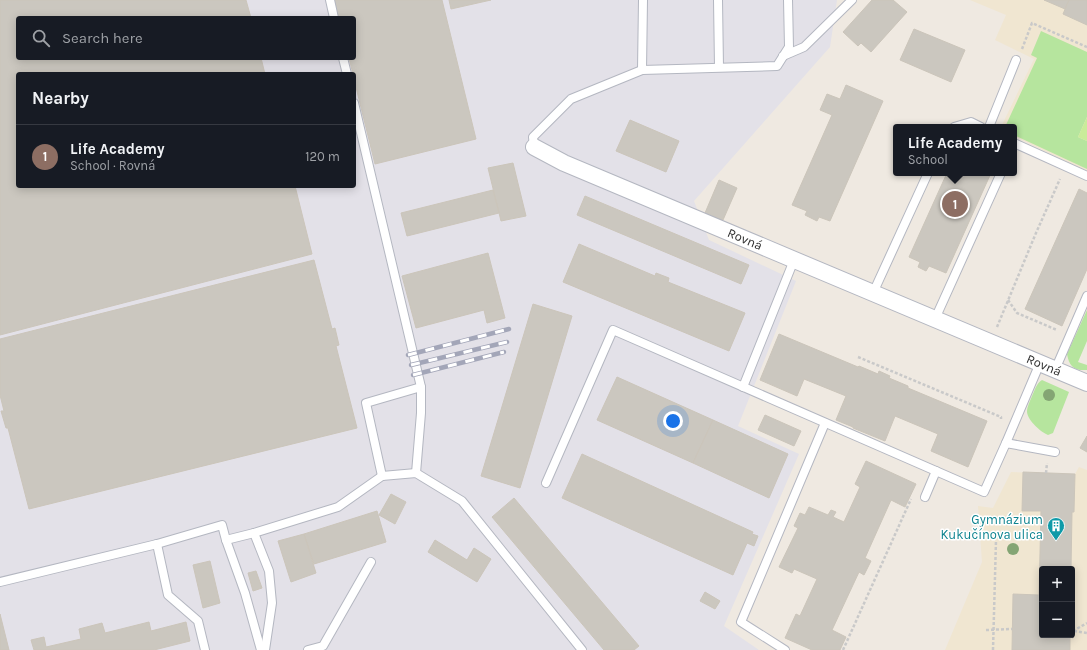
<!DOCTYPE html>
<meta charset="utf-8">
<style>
:root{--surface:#171b24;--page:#242831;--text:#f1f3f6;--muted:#9ea1a6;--line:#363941;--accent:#0b8043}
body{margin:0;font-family:Karla,sans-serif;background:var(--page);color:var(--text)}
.controls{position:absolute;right:12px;bottom:12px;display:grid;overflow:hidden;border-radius:4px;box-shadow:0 2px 10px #0003}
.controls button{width:36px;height:36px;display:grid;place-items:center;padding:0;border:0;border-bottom:1px solid var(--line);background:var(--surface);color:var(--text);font:20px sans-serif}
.you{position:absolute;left:673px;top:421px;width:14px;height:14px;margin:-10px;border:3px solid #fff;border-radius:50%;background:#1a73e8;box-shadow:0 0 0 6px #1a73e833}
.badge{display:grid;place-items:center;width:26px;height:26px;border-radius:50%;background:var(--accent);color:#fff;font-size:13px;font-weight:700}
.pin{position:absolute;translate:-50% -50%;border:2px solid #fff;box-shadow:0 1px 4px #0006}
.popup{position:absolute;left:893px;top:124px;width:124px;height:52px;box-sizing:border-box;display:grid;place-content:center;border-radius:4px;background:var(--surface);filter:drop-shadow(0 1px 3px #0005);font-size:13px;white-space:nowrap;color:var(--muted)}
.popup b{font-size:15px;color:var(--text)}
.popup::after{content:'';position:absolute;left:50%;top:100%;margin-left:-8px;border:8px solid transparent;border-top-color:var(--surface)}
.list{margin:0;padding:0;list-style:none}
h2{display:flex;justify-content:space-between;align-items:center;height:52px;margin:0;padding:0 16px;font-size:17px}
h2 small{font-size:13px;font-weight:400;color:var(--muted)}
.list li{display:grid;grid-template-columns:26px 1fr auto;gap:12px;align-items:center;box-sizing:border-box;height:64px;padding:0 16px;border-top:1px solid var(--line)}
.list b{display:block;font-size:15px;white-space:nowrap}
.list p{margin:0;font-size:13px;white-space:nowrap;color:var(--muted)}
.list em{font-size:13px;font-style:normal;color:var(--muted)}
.icon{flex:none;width:22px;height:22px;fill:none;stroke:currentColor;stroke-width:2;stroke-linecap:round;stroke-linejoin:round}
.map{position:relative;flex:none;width:1087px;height:650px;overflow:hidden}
.search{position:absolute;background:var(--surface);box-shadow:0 2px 10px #0003;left:16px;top:16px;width:340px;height:44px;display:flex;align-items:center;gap:10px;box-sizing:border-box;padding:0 14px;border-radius:4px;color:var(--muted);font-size:15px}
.panel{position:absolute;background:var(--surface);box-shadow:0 2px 10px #0003;left:16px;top:72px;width:340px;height:116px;border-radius:4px}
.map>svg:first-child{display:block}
.industrial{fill:#e3e1e8;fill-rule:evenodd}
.education{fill:#f0e6d1;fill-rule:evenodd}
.green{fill:#b6e59e}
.pitch{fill:#c9ec9a}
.building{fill:#cbc7bf;stroke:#cbc5ba}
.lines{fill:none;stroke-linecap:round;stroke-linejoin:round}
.lane-casing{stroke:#b4b7c1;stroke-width:10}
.street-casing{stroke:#b4b7c1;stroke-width:18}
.path{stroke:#c9c9c9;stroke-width:2.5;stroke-dasharray:3 2;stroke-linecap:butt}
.lane{stroke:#fff;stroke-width:8}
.street{stroke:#fff;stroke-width:16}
.rail-casing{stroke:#a3a6b8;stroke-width:4.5}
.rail{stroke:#fff;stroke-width:3;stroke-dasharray:9;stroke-linecap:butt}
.tree{fill:#84a574}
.labels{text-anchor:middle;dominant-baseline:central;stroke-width:3;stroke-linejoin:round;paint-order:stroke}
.street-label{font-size:13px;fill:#2e2e2e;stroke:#fff}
.culture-label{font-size:13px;fill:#0d838f;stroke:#fff;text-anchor:end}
</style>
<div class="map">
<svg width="1087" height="650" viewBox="0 0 1087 650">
<rect width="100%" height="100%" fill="#efe9e1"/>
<path class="industrial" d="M0 0H837L830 47 694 201 709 240 796 281 738 426 799 454 724 626 759 650H0ZM18 18H354V58H18ZM18 74H354V186H18Z"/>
<g class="education">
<path d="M970 0H1087V172L1014 136V127H1001L1034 59 995 40 1006 15Z"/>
<path d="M1079 467 1087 470V650H945L982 562 978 506 993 508 1011 472 1075 474ZM1042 569H1072V635H1042Z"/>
</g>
<g class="green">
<path d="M1041 31 1087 52V117L1078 137 1087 141V169L1014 135V127H1005L1037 58 1031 55Z"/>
<path d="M1087 310V341L1078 362 1087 365V370C1074 371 1069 366 1067 354Z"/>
<path d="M1042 380 1069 392 1053 433 1048 435C1041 432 1028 421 1027 412 1027 407 1030 401 1032 396 1035 390 1036 384 1042 380Z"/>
</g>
<path class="pitch" d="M1087 117V141L1078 137Z"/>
<g class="building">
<path d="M0 0H246L251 18H18V58H261L265 74H18V186H295L312 254 0 335Z"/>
<path d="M334 0H442L476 139 375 164 354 79V74H353L349 58H354V18H339Z"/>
<path d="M449 0H491L451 9Z"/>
<path d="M872 0H893L907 12 871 52 861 43 858 46 843 32Z"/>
<path d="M1044 0H1069L1065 9Z"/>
<path d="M1069 0H1087V25L1063 14Z"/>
<path d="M914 29 965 50 951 82 900 60Z"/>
<path d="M846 85 883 101 830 221 819 217 817 221 805 215 807 211 792 205 832 115 820 110 827 94 840 99Z"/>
<path d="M630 120 679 141 666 172 616 151Z"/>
<path d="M513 163 526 216 501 221 488 168Z"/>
<path d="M947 173H991L946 273 929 266 926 271 918 267 920 262 909 257Z"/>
<path d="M719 180 737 188 723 220 705 213Z"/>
<path d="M1079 189 1087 193V269L1062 326 1025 309Z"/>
<path d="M493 190 499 213 407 236 401 213Z"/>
<path d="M585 196 749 265 741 284 577 215Z"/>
<path d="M579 244 655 276 656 273 669 278 668 282 745 313 729 351 563 282Z"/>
<path d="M488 253 505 318 487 323 484 310 416 328 402 276Z"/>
<path d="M314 260 332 329 335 328 339 345 336 346 357 428 29 509 8 428H6L1 411H4L0 395V339Z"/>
<path d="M533 304 572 316 520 488 481 476Z"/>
<path d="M779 334 858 367 859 366 878 374 879 371 890 376 889 378 908 386V388L987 421 968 467 931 451 938 434 895 416 885 441 853 428V427L836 420 846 396 804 379 797 396 760 380Z"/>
<path d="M617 377 713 420 693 463 597 420Z"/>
<path d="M765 415 801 431 794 446 758 430Z"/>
<path d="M713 420 788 454 769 498 693 463Z"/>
<path d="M1087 436V452L1080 448Z"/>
<path d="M582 454 753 532 752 534 758 536 754 546 747 543 733 575 562 498Z"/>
<path d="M866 461 916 484 905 507 891 500 865 558 871 561 864 575 859 572 832 630 846 637 840 650H812L785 638 796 614 800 616 817 579 794 569 792 573 779 567 798 528 794 526 800 513 805 515 809 507 828 515 831 510 836 512 833 517 844 522 860 487 855 484Z"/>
<path d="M1023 472 1075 474 1074 512H1072L1071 569H1042V635H1072V625H1073V638L1070 637V650H1012L1013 594 1039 595 1041 511H1022Z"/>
<path d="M391 494 406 502 395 524 379 515Z"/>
<path d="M514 498 639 646 634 650H604L492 517Z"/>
<path d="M377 511 386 542 314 564 304 534Z"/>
<path d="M304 534 316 573 291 582 278 541Z"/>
<path d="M435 540 467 560 474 548 491 559 477 582 428 552Z"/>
<path d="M210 561 220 603 203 608 193 565Z"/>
<path d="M256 571 262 588 253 591 248 573Z"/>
<path d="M705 592 720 601 715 609 700 601Z"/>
<path d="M0 614 9 650H0Z"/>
<path d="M149 622 151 631 186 622 190 641 154 650H34L31 640 44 637 46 647 81 639 79 629 102 623 105 633Z"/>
</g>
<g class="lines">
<defs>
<g id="lane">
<path d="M330 0 334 18"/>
<path d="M718 0 719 67"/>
<path d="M783 56 804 47 852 0"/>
<path d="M343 58 347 74"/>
<path d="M642 70 643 0"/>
<path d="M354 103 421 387V413L416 473"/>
<path d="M954 127 971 122 981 127"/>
<path d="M989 127 1016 60"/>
<path d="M1014 143 1087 176"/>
<path d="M534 147 533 137 571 99 642 70 777 66 789 47 788 0"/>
<path d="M873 293 928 173"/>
<path d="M935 319 1001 173"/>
<path d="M1055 370 1087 296"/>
<path d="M743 387 794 260"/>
<path d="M1006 443 1040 363"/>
<path d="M382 476 366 403 421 387"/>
<path d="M546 483 613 330 984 492 1006 443 1055 452"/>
<path d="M925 497 936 471"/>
<path d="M254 533 269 571 272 603 265 650"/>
<path d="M226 540 254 533 338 507 382 476 416 473 462 501 582 650"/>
<path d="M157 544 168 595 198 621 205 650"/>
<path d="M0 582 157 544 222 525 226 540 245 593 261 650"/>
<path d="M308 650 323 646 371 562"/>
<path d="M785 650 741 622 825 423"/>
</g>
<path id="street" d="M534 147 564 163 1087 383"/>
</defs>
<use href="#lane" class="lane-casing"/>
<use href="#street" class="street-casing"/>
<g class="path">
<path d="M1022 49 1032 23 1087 47"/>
<path d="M1008 300 1017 313 1057 330"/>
<path d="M997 327 1036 233 1060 179"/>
<path d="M858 357 1001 417V419"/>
<path d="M1046 473 1047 463"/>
<path d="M986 630 1012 629"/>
<path d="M1073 631 1087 623"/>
<path d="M1074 631 1087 633"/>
<path d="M843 650 911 499"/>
<path d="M993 650 996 540"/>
</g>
<use href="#lane" class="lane"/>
<use href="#street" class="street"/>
<defs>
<g id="rail">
<path d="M408 355 509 329"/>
<path d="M411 365 507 342"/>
<path d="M413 375 504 352"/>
</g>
</defs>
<use href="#rail" class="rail-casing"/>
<use href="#rail" class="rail"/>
</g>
<g class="tree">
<circle cx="1049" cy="395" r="6"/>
<circle cx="1013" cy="549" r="6"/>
</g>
<defs>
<symbol id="building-pin" viewBox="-11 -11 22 30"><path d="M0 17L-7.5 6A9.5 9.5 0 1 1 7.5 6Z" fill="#0f9aa8" stroke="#fff"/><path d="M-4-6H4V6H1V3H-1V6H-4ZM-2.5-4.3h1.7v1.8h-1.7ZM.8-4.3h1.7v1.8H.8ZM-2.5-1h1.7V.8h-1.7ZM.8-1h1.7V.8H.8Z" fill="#fff"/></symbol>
</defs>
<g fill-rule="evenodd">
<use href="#building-pin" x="1046" y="516" width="20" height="27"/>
</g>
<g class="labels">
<g class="street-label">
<text transform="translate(745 239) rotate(23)">Rovná</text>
<text transform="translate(1044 365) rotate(23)">Rovná</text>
</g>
<g class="culture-label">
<text x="1043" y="519">Gymnázium<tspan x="1043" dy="15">Kukučínova ulica</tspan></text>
</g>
</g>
</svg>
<div class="controls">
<button>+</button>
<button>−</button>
</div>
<div class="you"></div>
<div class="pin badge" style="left:955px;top:204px;background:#8d6e63">1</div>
<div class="popup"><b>Life Academy</b>School</div>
<div class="search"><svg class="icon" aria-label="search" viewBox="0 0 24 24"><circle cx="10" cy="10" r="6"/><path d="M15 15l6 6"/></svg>Search here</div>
<section class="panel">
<h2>Nearby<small></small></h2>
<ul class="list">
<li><span class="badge" style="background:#8d6e63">1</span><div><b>Life Academy</b><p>School · Rovná</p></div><em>120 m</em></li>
</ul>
</section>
</div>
